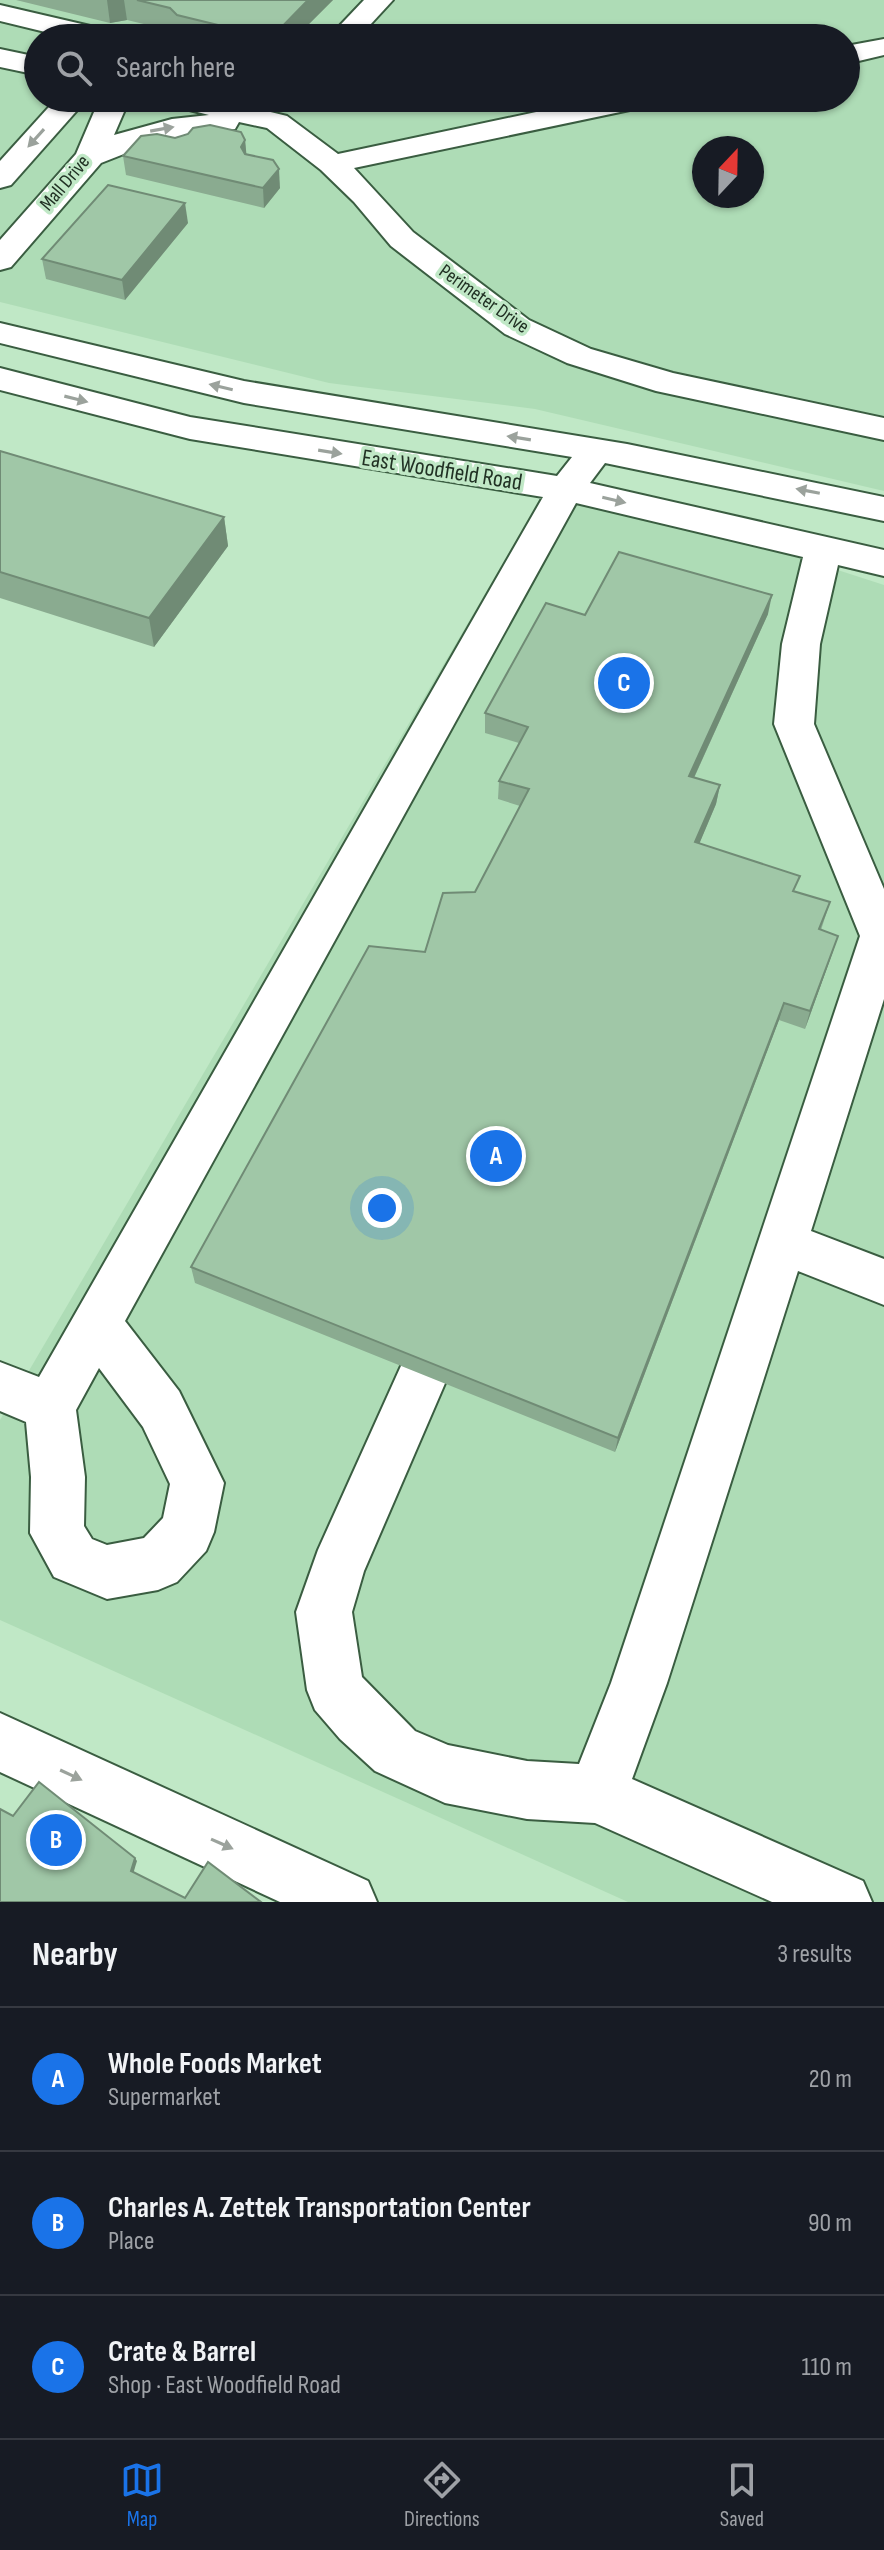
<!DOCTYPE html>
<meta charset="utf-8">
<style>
:root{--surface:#171b24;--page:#242831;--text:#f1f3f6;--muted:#9ea1a6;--line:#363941;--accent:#1a73e8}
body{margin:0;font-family:"Sofia Sans Condensed",sans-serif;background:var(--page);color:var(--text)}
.compass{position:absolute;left:692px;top:136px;width:72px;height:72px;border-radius:50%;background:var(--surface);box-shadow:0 2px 6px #0004;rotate:22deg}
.you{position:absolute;left:382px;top:1208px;width:28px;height:28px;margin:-20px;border:6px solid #fff;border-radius:50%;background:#1a73e8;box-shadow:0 0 0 12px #1a73e833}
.badge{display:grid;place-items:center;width:52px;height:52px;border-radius:50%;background:var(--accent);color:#fff;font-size:26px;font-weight:700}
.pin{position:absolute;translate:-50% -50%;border:4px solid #fff;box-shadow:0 2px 8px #0006}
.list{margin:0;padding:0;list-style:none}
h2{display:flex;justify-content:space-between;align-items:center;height:104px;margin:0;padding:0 32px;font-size:34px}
h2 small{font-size:26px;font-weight:400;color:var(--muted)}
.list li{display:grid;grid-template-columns:52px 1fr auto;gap:24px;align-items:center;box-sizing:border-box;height:144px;padding:0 32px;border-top:2px solid var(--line)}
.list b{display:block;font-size:30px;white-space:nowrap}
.list p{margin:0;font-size:26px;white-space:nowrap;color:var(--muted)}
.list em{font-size:26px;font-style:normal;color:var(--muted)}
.icon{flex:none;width:44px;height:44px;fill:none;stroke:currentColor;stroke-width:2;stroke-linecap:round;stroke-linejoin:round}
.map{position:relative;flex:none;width:884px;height:1902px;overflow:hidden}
.search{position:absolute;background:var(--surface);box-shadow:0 2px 6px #0004;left:24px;right:24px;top:24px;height:88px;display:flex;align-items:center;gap:20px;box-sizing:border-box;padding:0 28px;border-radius:44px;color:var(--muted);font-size:30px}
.sheet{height:536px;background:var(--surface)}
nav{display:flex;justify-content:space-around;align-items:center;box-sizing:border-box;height:112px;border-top:2px solid var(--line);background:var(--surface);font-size:22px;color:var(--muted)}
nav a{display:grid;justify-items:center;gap:4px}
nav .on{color:var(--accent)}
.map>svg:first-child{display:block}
.built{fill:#aedcb6;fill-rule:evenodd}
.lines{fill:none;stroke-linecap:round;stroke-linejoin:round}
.minor-casing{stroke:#3a5d41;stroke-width:4}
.minor{fill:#fff;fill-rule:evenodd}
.wall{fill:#8aab90}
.shaded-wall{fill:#708b75}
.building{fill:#a0c7a7;stroke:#708b75;stroke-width:2}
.oneway{fill:#9ba29c}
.labels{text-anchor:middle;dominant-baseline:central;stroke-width:7;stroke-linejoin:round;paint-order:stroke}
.far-street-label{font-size:20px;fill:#213124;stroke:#c0e8c6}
.street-label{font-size:24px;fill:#213124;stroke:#c0e8c6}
</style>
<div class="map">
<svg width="884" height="1902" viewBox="0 0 884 1902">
<rect width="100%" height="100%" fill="#c0e8c6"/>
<g class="built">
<path d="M0 0H884V491L535 409 329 383 0 302ZM38 38H846V98H38ZM704 148H752V196H704Z"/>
<path d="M553 478 884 585V1902H628L0 1620V1420Z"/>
</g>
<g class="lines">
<defs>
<g id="minor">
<path d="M364 0H393L358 38H328Z"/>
<path d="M0 5 116 32 120 38H70L0 21Z"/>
<path d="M884 39V55L846 64V46Z"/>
<path d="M0 49 38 57V75L0 67Z"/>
<path d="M57 98H88L11 185 0 188V161Z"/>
<path d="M100 98H130L114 135 172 119 209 115 166 104 161 98H213L287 116 338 154 602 98H659L654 104 644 107 354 168 413 232 529 320 591 349 673 373 884 418V440L656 391 567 363 505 334 391 246 354 202 321 170 267 128 239 122 235 129 162 139 101 163 11 267 0 270V240L76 154Z"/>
<path d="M0 323 244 381 627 444 884 497V521L605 463 590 483 884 550V576L838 565 820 644 814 724 884 889V999L811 1231 884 1259V1305L798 1271 667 1683 632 1779 863 1881 872 1902H772L595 1823 527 1819 445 1803 375 1771 340 1739 315 1710 307 1690 296 1612 318 1550 405 1357 423 1350 441 1357 449 1374 364 1571 352 1612 362 1677 415 1731 448 1745 527 1761 579 1764 611 1683 860 936 774 724 782 644 803 557 576 503 125 1321 179 1391 224 1483 214 1532 206 1551 177 1582 158 1590 107 1599 54 1577 30 1533 31 1477 26 1422 0 1411V1362L39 1377 543 497 190 439 0 390V368L190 417 557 476 572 457 244 403 0 343ZM99 1368 143 1427 170 1484 163 1518 144 1538 107 1545 92 1539 84 1526 85 1477 76 1410Z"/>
<path d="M0 1713 368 1881 377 1902H280L0 1772Z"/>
</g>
</defs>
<use href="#minor" class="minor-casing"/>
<use href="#minor" class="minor"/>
</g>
<g class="wall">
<path d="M16 0H333L295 38H180L173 31 127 20 110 23Z"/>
<path d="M175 138 245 140 246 154 280 188 264 208 126 175 123 156Z"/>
<path d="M188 223 125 300 46 279 42 259Z"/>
<path d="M0 451 224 517 228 546 154 647 0 598Z"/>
<path d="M768 614 694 778 720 785 716 804 699 844 796 892 830 902 821 930 838 936 832 954 805 1029 779 1020 615 1452 195 1283 191 1267 425 952 475 892 520 806 498 799 499 781 519 743 485 733V713L585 615Z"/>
</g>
<g class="shaded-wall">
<path d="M107 0H124L127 20 110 23Z"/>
<path d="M308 0H333L295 38H271Z"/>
<path d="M245 140 247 160 241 147Z"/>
<path d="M279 169 280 188 264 208 263 188Z"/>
<path d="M185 203 188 223 125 300 122 280Z"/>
<path d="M224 517 228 546 154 647 149 618Z"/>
<path d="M772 595 768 614 686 795 689 776Z"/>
<path d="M720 785 716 804 692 861 695 842Z"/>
<path d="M838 936 832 954 805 1029 810 1011Z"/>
<path d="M784 1003 779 1020 615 1452 618 1438Z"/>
<path d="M135 1858 137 1861 133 1874 131 1871Z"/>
</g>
<g class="building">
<path d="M137 0H308L271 38 177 15 170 8Z"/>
<path d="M210 125 241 132 245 140 241 147 245 154 273 160 279 169 263 188 123 156 141 136 157 134 175 138 188 134 193 128Z"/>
<path d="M108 185 185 203 122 280 42 259Z"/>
<path d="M0 451 224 517 149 618 0 572Z"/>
<path d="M619 552 772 595 689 776 720 785 695 842 800 876 793 891 830 902 819 929 838 936 810 1011 784 1003 618 1438 191 1267 369 946 425 952 443 893 475 892 529 789 499 781 528 727 485 713 546 603 585 615Z"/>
<path d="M39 1782 135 1858 131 1871 185 1898 208 1862 261 1902H0V1809L13 1816Z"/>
</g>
<defs><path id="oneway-solid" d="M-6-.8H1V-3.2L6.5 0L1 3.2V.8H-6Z" transform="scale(2)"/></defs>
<g class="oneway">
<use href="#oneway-solid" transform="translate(162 129) rotate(-10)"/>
<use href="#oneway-solid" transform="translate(36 138) rotate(132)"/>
<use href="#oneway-solid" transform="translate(221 387) rotate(-167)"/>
<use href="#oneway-solid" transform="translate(76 399) rotate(14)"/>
<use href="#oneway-solid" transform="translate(519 438) rotate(-171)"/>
<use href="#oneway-solid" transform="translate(330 452) rotate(9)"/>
<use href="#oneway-solid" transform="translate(808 491) rotate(-169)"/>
<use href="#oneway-solid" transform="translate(614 500) rotate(13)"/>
<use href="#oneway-solid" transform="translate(71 1775) rotate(25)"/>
<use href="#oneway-solid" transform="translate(222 1844) rotate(24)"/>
</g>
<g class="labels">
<g class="far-street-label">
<text transform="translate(65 183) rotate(-50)">Mall Drive</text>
<text transform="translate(484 299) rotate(35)">Perimeter Drive</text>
</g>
<g class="street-label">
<text transform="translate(442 470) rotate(9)">East Woodfield Road</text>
</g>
</g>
</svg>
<svg class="compass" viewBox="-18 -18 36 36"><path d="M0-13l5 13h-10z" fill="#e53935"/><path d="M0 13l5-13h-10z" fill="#9ea1a6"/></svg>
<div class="you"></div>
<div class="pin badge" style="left:496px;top:1156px">A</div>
<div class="pin badge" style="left:56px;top:1840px">B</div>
<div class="pin badge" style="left:624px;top:683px">C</div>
<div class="search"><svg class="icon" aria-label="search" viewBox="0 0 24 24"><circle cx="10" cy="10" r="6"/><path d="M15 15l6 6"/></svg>Search here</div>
</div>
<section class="sheet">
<h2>Nearby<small>3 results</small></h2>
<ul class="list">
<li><span class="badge">A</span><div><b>Whole Foods Market</b><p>Supermarket</p></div><em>20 m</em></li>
<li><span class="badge">B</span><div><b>Charles A. Zettek Transportation Center</b><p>Place</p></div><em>90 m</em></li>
<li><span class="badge">C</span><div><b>Crate &amp; Barrel</b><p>Shop · East Woodfield Road</p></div><em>110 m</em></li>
</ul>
</section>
<nav>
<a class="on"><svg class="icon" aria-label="map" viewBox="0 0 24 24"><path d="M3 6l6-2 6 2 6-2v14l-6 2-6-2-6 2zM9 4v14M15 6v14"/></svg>Map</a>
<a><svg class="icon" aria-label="directions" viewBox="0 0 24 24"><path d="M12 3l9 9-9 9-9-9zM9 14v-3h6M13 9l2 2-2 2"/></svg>Directions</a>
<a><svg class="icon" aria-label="saved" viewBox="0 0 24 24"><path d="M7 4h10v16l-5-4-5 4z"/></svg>Saved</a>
</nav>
